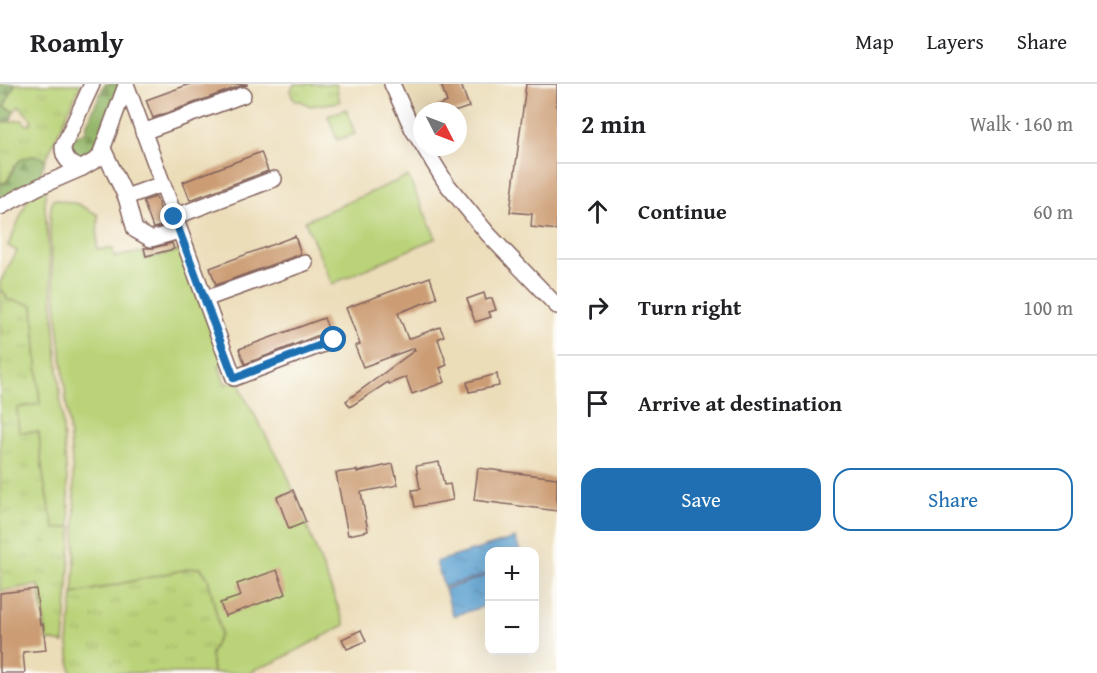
<!DOCTYPE html>
<meta charset="utf-8">
<style>
:root{--surface:#fff;--page:#f6f6f6;--text:#202124;--muted:#757577;--line:#e0e0e0;--accent:#1f6fb2}
body{margin:0;font-family:"Gentium Book Plus",serif;background:var(--page);color:var(--text)}
.controls{position:absolute;right:18px;bottom:18px;display:grid;overflow:hidden;border-radius:12px;box-shadow:0 6px 24px #0002}
.controls button{width:54px;height:54px;display:grid;place-items:center;padding:0;border:0;border-bottom:2px solid var(--line);background:var(--surface);color:var(--text);font:30px sans-serif}
.compass{position:absolute;left:413px;top:18px;width:54px;height:54px;border-radius:50%;background:var(--surface);box-shadow:0 6px 24px #0002;rotate:132deg}
.stop{position:absolute;width:18px;height:18px;margin:-14px;border:4px solid #1f6fb2;border-radius:50%;background:#fff}
.stop.end{background:#1f6fb2;border-color:#fff;box-shadow:0 2px 6px #0008}
.list{margin:0;padding:0;list-style:none}
h2{display:flex;justify-content:space-between;align-items:center;height:78px;margin:0;padding:0 24px;font-size:26px}
h2 small{font-size:20px;font-weight:400;color:var(--muted)}
.list li{display:grid;grid-template-columns:39px 1fr auto;gap:18px;align-items:center;box-sizing:border-box;height:96px;padding:0 24px;border-top:2px solid var(--line)}
.list b{display:block;font-size:22px;white-space:nowrap}
.list em{font-size:20px;font-style:normal;color:var(--muted)}
.actions{display:flex;gap:12px;padding:18px 24px}
.actions a{flex:1;padding:14px 0;border:2px solid var(--accent);border-radius:18px;text-align:center;font-size:21px;color:var(--accent)}
.actions .main{background:var(--accent);color:#fff}
.icon{flex:none;width:33px;height:33px;fill:none;stroke:currentColor;stroke-width:2;stroke-linecap:round;stroke-linejoin:round}
.map{position:relative;flex:none;width:557px;height:589px;overflow:hidden}
header{display:flex;align-items:center;gap:36px;box-sizing:border-box;height:84px;padding:0 30px;background:var(--surface);border-bottom:2px solid var(--line)}
header strong{font-size:28px}
nav{display:flex;gap:33px;margin-inline-start:auto;font-size:21px}
main{display:flex}
aside{flex:1;background:var(--surface)}
.map>svg:first-child{display:block}
.grass{fill:url(#grass-tufts);stroke:#827952;stroke-width:1.5}
.forest{fill:url(#forest-firs);stroke:#6e6a4a;stroke-width:1.5}
.garden{fill:#bad378;stroke:#827952;stroke-width:1.5}
.water{fill:url(#water-ripples);stroke:#54607e;stroke-width:1.5}
.building{fill:#cc9d74}
.lines{fill:none;stroke-linecap:round;stroke-linejoin:round}
.minor-casing{stroke:#83625d;stroke-width:18}
.minor{stroke:#fff;stroke-width:15}
.route{stroke:#1f6fb2;stroke-width:8}
</style>
<header>
<strong>Roamly</strong>
<nav><a>Map</a><a>Layers</a><a>Share</a></nav>
</header>
<main>
<div class="map">
<svg width="557" height="589" viewBox="0 0 557 589">
<defs>
<pattern id="grass-tufts" width="24" height="20" patternUnits="userSpaceOnUse" patternTransform="scale(1.5)"><rect width="24" height="20" fill="#bad378"/><path d="M3 7l-1-3M5 7V3M7 7l1-3M15 17l-1-3M17 17v-4M19 17l1-3" fill="none" stroke="#a1b568"/></pattern>
<pattern id="forest-firs" width="22" height="20" patternUnits="userSpaceOnUse" patternTransform="scale(1.5)"><rect width="22" height="20" fill="#93b568"/><path d="M5 1l3.5 6h-7zM16 11l3.5 6h-7z" fill="#7a9356"/></pattern>
<pattern id="water-ripples" width="26" height="14" patternUnits="userSpaceOnUse" patternTransform="scale(1.5)"><rect width="26" height="14" fill="#5da2d2"/><path d="M2 4q2-2 4 0t4 0M15 11q2-2 4 0t4 0" fill="none" stroke="#4f83ab"/></pattern>
</defs>
<rect width="100%" height="100%" fill="#fdfcf7"/>
<filter id="ink" filterUnits="userSpaceOnUse"><feTurbulence type="fractalNoise" baseFrequency=".0167" numOctaves="2"/><feDisplacementMap in="SourceGraphic" scale="12" xChannelSelector="R" yChannelSelector="G"/><feConvolveMatrix kernelMatrix="1 2 1 2 8 2 1 2 1" color-interpolation-filters="sRGB"/></filter>
<filter id="wash" filterUnits="userSpaceOnUse"><feTurbulence type="fractalNoise" baseFrequency=".008" numOctaves="4" result="noise"/><feDisplacementMap in="SourceGraphic" scale="24" xChannelSelector="R" yChannelSelector="G"/><feGaussianBlur stdDeviation="1.35" result="paint"/><feColorMatrix in="noise" values="0 0 0 0 0 0 0 0 0 0 0 0 0 0 0 0 0 1.4 0 .05"/><feComposite in="paint" operator="in"/></filter>
<g filter="url(#wash)">
<rect width="100%" height="100%" fill="#ecddb9"/>
<g class="grass">
<path d="M15 0H81L45 77 41 73 14 82 7 98 0 100V38L23 36 26 41H29L32 36 19 22 14 27 4 23Z"/>
<path d="M294 0H336L340 18 310 22 301 17H295L290 8Z"/>
<path d="M0 206 6 210V215L33 221 40 320 17 324 19 347 39 348C41 382 45 412 55 444L72 443 64 559 47 556 39 501 0 507Z"/>
<path d="M192 484H201L208 494 221 549 211 569 213 589H71L68 560 73 510Z"/>
</g>
<g class="forest">
<path d="M0 0H15L4 23 14 27 10 37 0 38Z"/>
<path d="M105 0H125L97 72 77 77 67 70 73 53 86 48 87 40Z"/>
<path d="M34 72 42 73 45 77 38 96 0 120V100L7 98C17 83 13 74 34 72Z"/>
</g>
<g class="garden">
<path d="M346 25 355 50 337 56 328 32Z"/>
<path d="M408 92 436 154 332 200 305 137Z"/>
<path d="M46 103 45 122 70 434V443L55 445C45 413 41 382 39 348H19L17 324 40 320 33 221 6 215V210L0 206V198L17 167 8 162 29 112Z"/>
<path d="M53 115 78 120 98 131 97 165H113L114 173 143 168 145 175 182 166 224 277 219 282 225 300 239 297 243 310 286 388 345 541 275 578 255 585 253 589H213L211 569 221 549 208 494 201 484H192L73 510C81 417 66 322 57 228 55 199 45 141 53 115Z"/>
</g>
<g class="water">
<path d="M515 454 520 467 490 468 489 490 444 503 436 478Z"/>
<path d="M489 491V521L453 532 445 505Z"/>
</g>
<g id="blocks">
<g class="building">
<path d="M190 0H247V1L240 2 153 34 146 16Z"/>
<path d="M441 0H461L469 23 457 27H426L447 18Z"/>
<path d="M526 0H557V146L531 143 532 130 510 128Z"/>
<path d="M261 68 268 87 190 116 183 98Z"/>
<path d="M156 113 166 141 153 144 143 117Z"/>
<path d="M295 152 301 170 216 201 210 184Z"/>
<path d="M172 159 174 165 146 172 144 164H153Z"/>
<path d="M430 193 437 214 398 229 408 255 440 243 444 252 438 255 447 281 440 284 445 298 412 310 406 293 389 300 388 298 350 323 346 317 415 266 414 264 363 283 355 262 360 260 346 224Z"/>
<path d="M484 209 486 216 492 214 496 226 489 228 491 233 475 238 467 215Z"/>
<path d="M324 234 329 247 245 280 239 265Z"/>
<path d="M497 290 499 302 469 308 467 298Z"/>
<path d="M439 378 444 401 450 400 453 416 415 423 412 406 420 405 416 382Z"/>
<path d="M393 380 398 401 361 408 368 447 348 451 336 389 357 386V388Z"/>
<path d="M478 384 557 394V427L474 416Z"/>
<path d="M293 406 306 438 289 445 277 413Z"/>
<path d="M277 486 286 510 225 532 220 519 241 512 237 500Z"/>
<path d="M36 505 40 541 43 540 46 566 23 568 25 589H0V509Z"/>
<path d="M361 546 366 557 347 565 342 555Z"/>
</g>
</g>
</g>
<g filter="url(#ink)">
<use href="#blocks" fill-opacity="0" stroke="#83625d" stroke-width="1.5"/>
<g class="lines">
<defs>
<g id="minor">
<path d="M92 0 63 63C63 75 70 81 82 84L99 74 126 1"/>
<path d="M126 0 234 294 334 256"/>
<path d="M392 0 413 46 422 60"/>
<path d="M143 48 243 11"/>
<path d="M424 63 446 99 488 150 557 222"/>
<path d="M103 65 126 113 162 100"/>
<path d="M126 113 135 146 151 155 179 147"/>
<path d="M0 123 38 103 82 84"/>
<path d="M174 133 274 95"/>
<path d="M205 215 305 179"/>
</g>
</defs>
<use href="#minor" class="minor-casing"/>
<use href="#minor" class="minor"/>
</g>
</g>
<g class="lines" filter="url(#ink)">
<path class="route" d="M174 133 234 294 334 256"/>
</g>
</svg>
<div class="controls">
<button>+</button>
<button>−</button>
</div>
<svg class="compass" viewBox="-18 -18 36 36"><path d="M0-13l5 13h-10z" fill="#e53935"/><path d="M0 13l5-13h-10z" fill="#757577"/></svg>
<div class="stop" style="left:334px;top:256px"></div>
<div class="stop end" style="left:174px;top:133px"></div>
</div>
<aside>
<h2>2 min<small>Walk · 160 m</small></h2>
<ul class="list">
<li><svg class="icon" aria-label="ahead" viewBox="0 0 24 24"><path d="M12 20V5M6 11l6-6 6 6"/></svg><div><b>Continue</b></div><em>60 m</em></li>
<li><svg class="icon" aria-label="right" viewBox="0 0 24 24"><path d="M7 20v-9h11M14 6l5 5-5 5"/></svg><div><b>Turn right</b></div><em>100 m</em></li>
<li><svg class="icon" aria-label="arrive" viewBox="0 0 24 24"><path d="M6 21V4h12l-3 4 3 4H6"/></svg><div><b>Arrive at destination</b></div></li>
</ul>
<div class="actions"><a class="main">Save</a><a>Share</a></div>
</aside>
</main>
